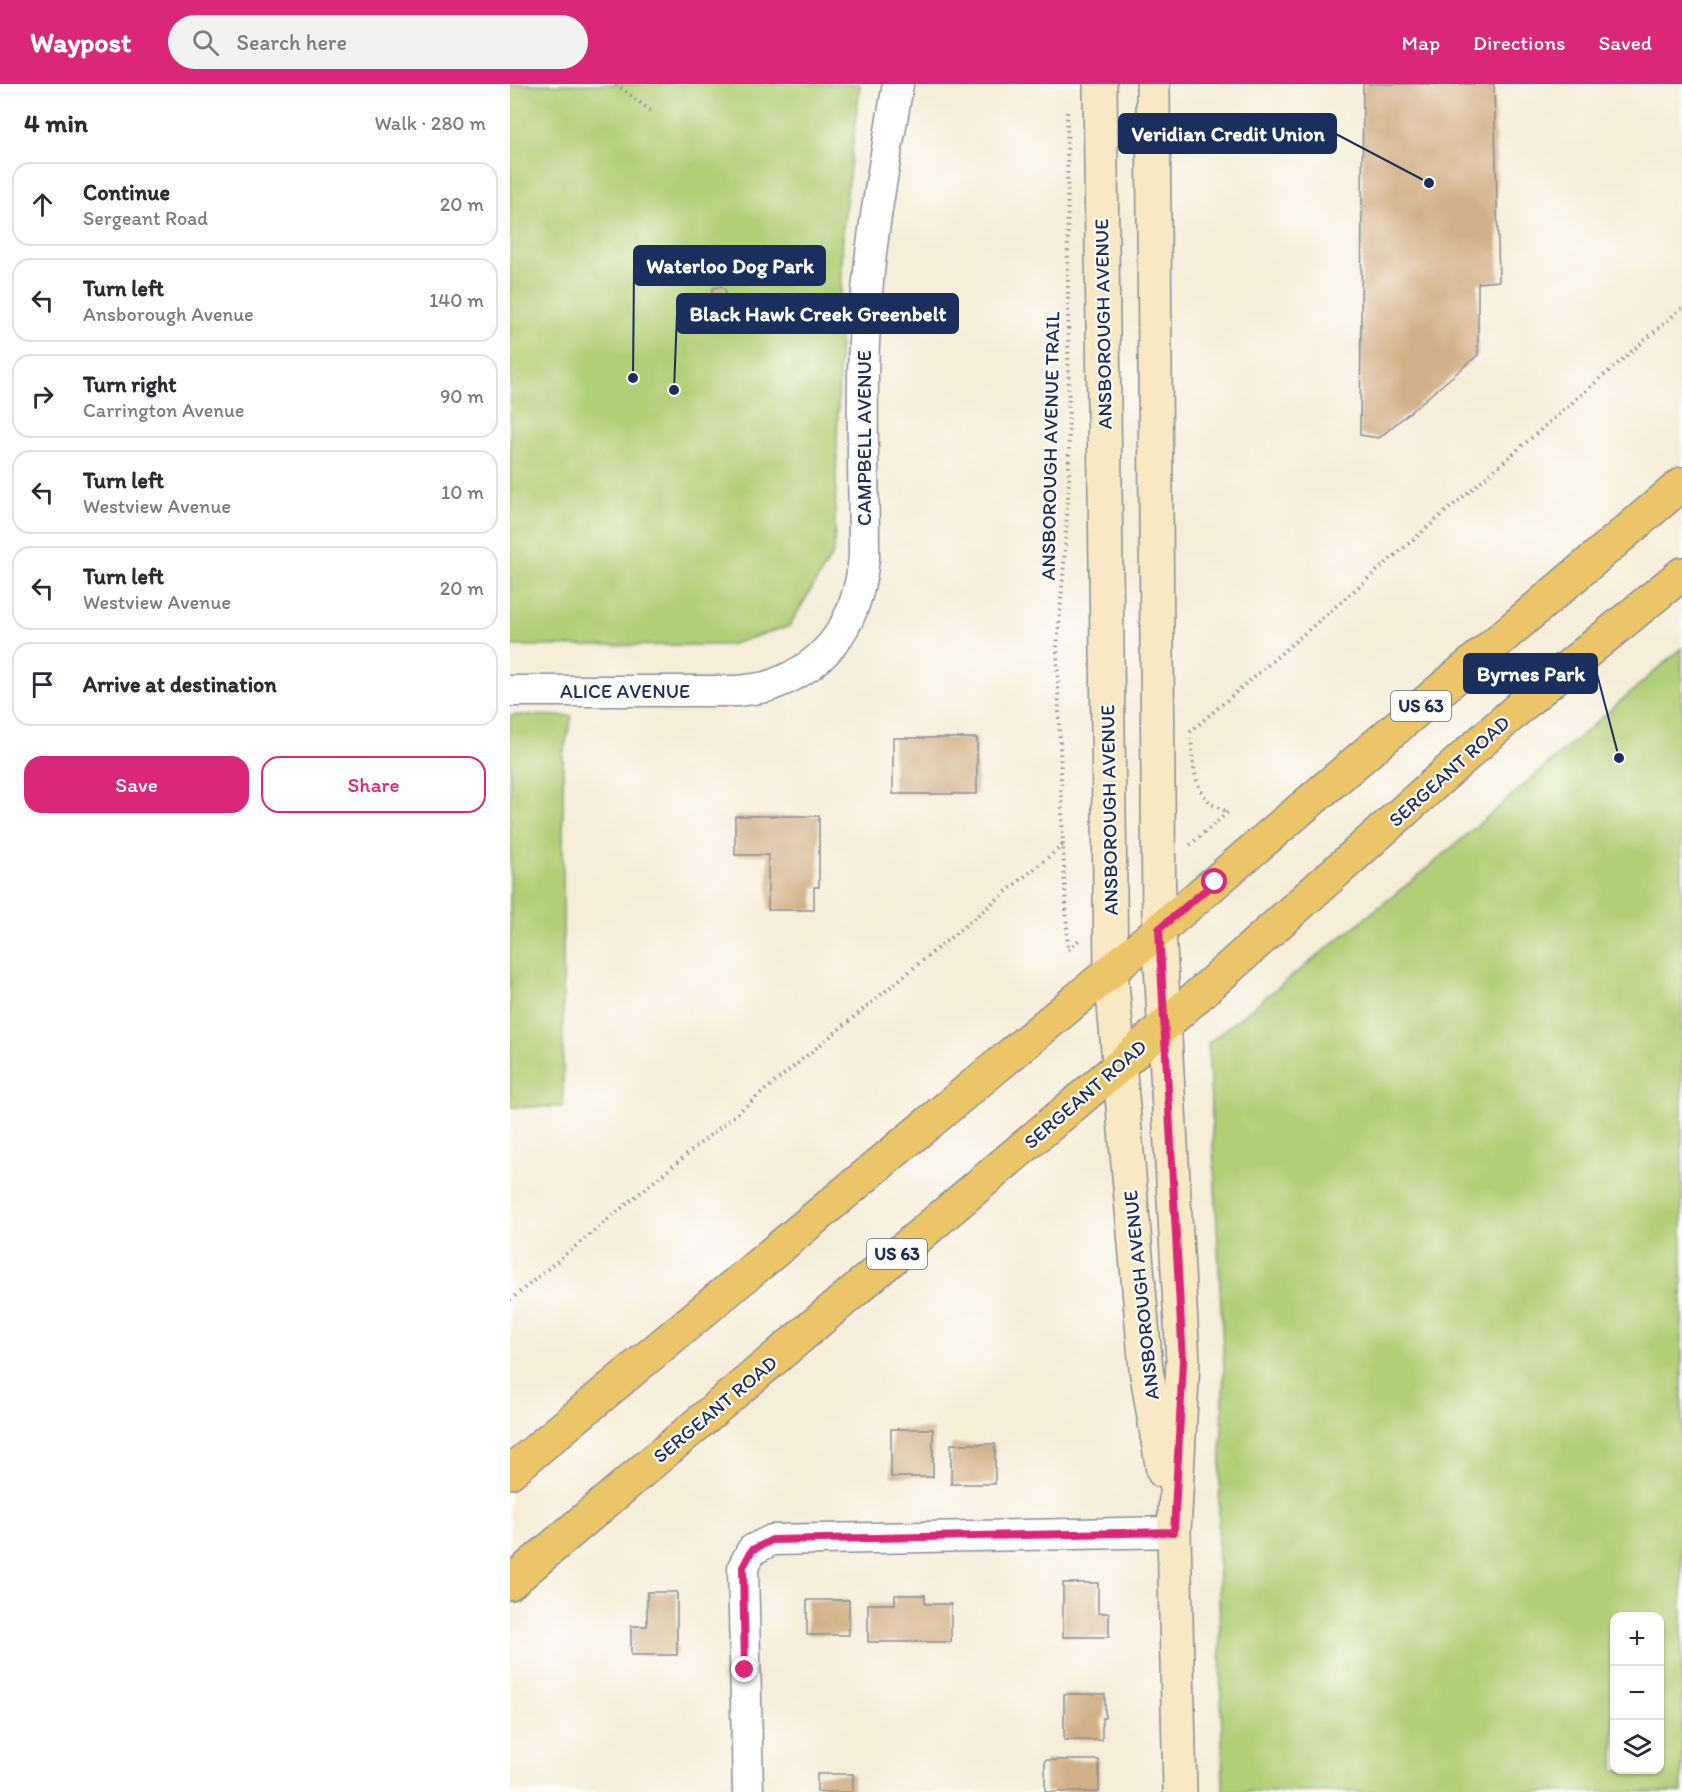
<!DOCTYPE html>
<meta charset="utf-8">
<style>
:root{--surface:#fff;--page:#f2f2f3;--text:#2b2b33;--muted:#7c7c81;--line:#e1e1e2;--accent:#db2777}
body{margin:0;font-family:Itim,sans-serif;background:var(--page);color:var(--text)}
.controls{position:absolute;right:18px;bottom:18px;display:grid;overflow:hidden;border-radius:12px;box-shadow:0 2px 4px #0004}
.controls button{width:54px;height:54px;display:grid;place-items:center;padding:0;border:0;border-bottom:2px solid var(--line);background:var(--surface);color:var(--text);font:30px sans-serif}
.stop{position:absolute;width:18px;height:18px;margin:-14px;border:4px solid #db2777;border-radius:50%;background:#fff}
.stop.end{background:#db2777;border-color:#fff;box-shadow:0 2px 6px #0008}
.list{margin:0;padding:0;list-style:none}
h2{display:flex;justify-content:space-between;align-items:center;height:78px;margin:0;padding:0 24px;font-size:26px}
h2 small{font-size:20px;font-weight:400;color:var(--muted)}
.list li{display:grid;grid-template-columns:39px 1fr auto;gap:18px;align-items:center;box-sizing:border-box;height:84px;margin:0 12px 12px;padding:0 12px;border:2px solid var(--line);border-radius:18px}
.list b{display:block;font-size:22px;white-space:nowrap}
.list p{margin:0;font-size:20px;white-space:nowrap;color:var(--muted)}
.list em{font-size:20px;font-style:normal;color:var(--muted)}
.actions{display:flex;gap:12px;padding:18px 24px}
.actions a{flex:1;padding:14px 0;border:2px solid var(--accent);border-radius:18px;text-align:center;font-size:21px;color:var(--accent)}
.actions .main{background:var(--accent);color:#fff}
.icon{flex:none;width:33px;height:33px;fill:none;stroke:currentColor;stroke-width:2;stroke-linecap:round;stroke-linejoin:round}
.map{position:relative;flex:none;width:1172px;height:1708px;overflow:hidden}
header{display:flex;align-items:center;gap:36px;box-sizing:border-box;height:84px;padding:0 30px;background:var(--accent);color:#fff}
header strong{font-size:28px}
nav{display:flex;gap:33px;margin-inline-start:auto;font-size:21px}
.search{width:420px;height:54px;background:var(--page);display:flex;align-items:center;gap:15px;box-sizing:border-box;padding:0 21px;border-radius:33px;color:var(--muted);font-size:22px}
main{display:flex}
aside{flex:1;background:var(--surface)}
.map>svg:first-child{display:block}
.green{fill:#b0cf76;stroke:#667f6a;stroke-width:1.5;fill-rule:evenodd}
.building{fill:#d2b087}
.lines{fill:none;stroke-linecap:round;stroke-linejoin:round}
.street-casing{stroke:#888e9b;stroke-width:33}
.secondary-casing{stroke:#888e9b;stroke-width:36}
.primary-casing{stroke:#888e9b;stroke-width:36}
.path{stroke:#888e9b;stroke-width:4;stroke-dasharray:1.5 4.5;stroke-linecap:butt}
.street{stroke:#fff;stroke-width:30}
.secondary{stroke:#f8e8c3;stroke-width:33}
.primary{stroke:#edc569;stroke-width:33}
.route{stroke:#db2777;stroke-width:8}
.labels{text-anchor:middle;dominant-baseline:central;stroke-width:4.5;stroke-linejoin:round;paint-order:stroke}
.shield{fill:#fdfcf7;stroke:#5f6c8c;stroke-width:1.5}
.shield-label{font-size:18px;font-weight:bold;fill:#1b2f5e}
.street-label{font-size:20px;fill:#1b2f5e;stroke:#fdfcf7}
.leader{fill:none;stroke:#1b2f5e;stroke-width:2}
.callout-dot{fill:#1b2f5e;stroke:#fdfcf7;stroke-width:2}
.callout{fill:#1b2f5e;stroke:#1b2f5e;stroke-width:2}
.callout-label{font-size:21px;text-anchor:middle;font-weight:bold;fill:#fff}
</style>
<header>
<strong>Waypost</strong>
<div class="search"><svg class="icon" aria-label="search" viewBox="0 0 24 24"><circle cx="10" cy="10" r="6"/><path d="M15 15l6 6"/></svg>Search here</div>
<nav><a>Map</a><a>Directions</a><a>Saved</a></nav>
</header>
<main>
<aside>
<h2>4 min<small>Walk · 280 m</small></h2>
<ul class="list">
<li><svg class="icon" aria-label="ahead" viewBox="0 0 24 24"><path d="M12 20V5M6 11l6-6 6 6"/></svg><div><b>Continue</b><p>Sergeant Road</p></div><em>20 m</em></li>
<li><svg class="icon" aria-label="left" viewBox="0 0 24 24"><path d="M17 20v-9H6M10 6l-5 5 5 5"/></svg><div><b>Turn left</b><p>Ansborough Avenue</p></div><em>140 m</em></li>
<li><svg class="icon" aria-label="right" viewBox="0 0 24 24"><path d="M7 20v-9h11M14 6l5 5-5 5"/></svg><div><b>Turn right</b><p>Carrington Avenue</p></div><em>90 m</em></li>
<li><svg class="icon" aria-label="left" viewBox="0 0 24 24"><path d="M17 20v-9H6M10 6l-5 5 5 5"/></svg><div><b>Turn left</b><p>Westview Avenue</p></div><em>10 m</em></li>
<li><svg class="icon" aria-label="left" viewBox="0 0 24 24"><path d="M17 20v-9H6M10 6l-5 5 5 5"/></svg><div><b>Turn left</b><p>Westview Avenue</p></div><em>20 m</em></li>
<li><svg class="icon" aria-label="arrive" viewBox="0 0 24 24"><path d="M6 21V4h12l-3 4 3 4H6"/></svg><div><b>Arrive at destination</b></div></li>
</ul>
<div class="actions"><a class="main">Save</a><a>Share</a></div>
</aside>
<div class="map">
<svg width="1172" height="1708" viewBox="0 0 1172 1708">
<rect width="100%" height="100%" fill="#fdfcf7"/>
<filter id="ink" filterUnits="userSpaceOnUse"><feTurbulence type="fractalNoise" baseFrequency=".0167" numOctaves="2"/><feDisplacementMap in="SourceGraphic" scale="12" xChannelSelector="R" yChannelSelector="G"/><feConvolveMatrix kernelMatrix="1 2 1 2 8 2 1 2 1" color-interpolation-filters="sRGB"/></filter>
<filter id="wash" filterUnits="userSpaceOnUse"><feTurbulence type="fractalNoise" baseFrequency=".008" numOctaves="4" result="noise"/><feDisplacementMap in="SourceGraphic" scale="24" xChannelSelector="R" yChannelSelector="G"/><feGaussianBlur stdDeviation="1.35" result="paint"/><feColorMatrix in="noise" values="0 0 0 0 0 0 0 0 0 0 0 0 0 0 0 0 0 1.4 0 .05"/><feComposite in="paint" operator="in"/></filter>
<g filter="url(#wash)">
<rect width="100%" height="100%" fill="#f5edd8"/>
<g class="green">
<path d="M0 0H350L333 144 324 468 279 542 219 561 0 562Z"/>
<path d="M1172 564V1708H713L708 1455 714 1284 698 959 918 784ZM1104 1532H1150V1686H1104Z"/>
<path d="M0 631 62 632 53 671V1023H0Z"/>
</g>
<g id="blocks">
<g class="building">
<path d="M853 0H984L989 197 968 199V271L869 354 850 351Z"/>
<path d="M211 202 216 207 214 215 207 216 201 211 203 204Z"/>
<rect x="383" y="654" width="84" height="56"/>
<path d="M225 732H309V803H304V826H258V771H225Z"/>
<rect x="381" y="1345" width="42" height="48"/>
<rect x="441" y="1360" width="44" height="40"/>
<path d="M553 1499H588V1529H599V1553H553Z"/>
<path d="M137 1508H167V1571H121V1542H137Z"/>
<path d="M385 1511H415V1520H441V1558H358V1520H385Z"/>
<rect x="297" y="1516" width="42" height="35"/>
<path d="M554 1610H595V1634H592V1656H554Z"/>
<rect x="535" y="1676" width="54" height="32"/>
<rect x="307" y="1690" width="36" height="18"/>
</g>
</g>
</g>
<g filter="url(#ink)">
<use href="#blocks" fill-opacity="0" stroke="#888e9b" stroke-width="1.5"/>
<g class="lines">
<defs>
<g id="street">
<path d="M0 607H229C240 605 252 605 262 601 322 579 348 535 354 473 354 390 350 305 356 222 361 147 376 73 388 0"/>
<path d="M238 1708 233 1483 242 1466 262 1456 664 1448"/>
</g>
<g id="secondary">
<path d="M590 0 601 887 636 1285 653 1387"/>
<path d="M643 0 649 845 673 1277 664 1448 670 1708"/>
</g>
<g id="primary">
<path d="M0 1388 601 887 1172 400"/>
<path d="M0 1499 608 983 1020 614 1172 490"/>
</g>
</defs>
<use href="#street" class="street-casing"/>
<use href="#secondary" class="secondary-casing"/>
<use href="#primary" class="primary-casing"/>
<g class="path">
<path d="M106 0 142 28"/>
<path d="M680 648 1172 224"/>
<path d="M553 761 547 564 554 481 559 396 557 24"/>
<path d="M680 761 718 728C712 725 705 723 701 719 683 704 683 677 681 655"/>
<path d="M0 1216 553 761 558 866 569 856"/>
</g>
<use href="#street" class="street"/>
<use href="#secondary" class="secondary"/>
<use href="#primary" class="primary"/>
</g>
</g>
<g class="lines" filter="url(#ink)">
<path class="route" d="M235 1586 233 1483 242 1466 262 1456 664 1448 673 1277 649 845 705 798"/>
</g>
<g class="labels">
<g class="shield">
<rect x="881" y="607" width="60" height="30" rx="4.5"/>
<rect x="357" y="1155" width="60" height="30" rx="4.5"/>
</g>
<g class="shield-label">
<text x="911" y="622">US 63</text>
<text x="387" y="1170">US 63</text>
</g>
<g class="street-label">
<text transform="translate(593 240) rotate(-91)">ANSBOROUGH AVENUE</text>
<text transform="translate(354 354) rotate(-90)">CAMPBELL AVENUE</text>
<text transform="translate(540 362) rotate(-89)">ANSBOROUGH AVENUE TRAIL</text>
<text x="115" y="607">ALICE AVENUE</text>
<text transform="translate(939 687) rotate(-42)">SERGEANT ROAD</text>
<text transform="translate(599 726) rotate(-91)">ANSBOROUGH AVENUE</text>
<text transform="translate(575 1010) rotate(-41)">SERGEANT ROAD</text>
<text transform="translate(631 1211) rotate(-96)">ANSBOROUGH AVENUE</text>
<text transform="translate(205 1325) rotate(-40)">SERGEANT ROAD</text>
</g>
</g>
<path class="leader" d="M919 99L826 50M123 294L124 182M164 306L167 230M1109 674L1087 590"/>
<g class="callout-dot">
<circle cx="919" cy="99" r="6"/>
<circle cx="123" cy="294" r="6"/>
<circle cx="164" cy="306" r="6"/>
<circle cx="1109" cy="674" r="6"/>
</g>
<g class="callout">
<rect x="609" y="30" width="217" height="39" rx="6"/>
<rect x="124" y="162" width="191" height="39" rx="6"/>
<rect x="167" y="210" width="281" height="39" rx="6"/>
<rect x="954" y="570" width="133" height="39" rx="6"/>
</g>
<g class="callout-label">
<text x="718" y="57">Veridian Credit Union</text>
<text x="220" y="189">Waterloo Dog Park</text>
<text x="308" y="237">Black Hawk Creek Greenbelt</text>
<text x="1021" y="597">Byrnes Park</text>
</g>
</svg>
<div class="controls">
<button>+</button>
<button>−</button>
<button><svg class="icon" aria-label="layers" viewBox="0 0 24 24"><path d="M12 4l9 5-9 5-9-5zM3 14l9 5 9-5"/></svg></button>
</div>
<div class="stop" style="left:705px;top:798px"></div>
<div class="stop end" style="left:235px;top:1586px"></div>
</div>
</main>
